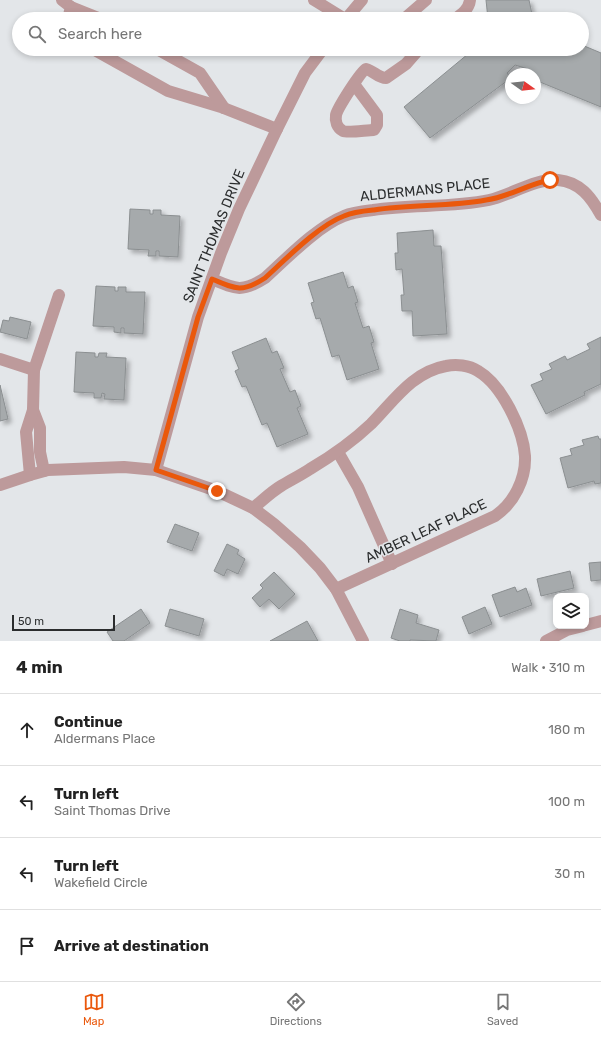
<!DOCTYPE html>
<meta charset="utf-8">
<style>
:root{--surface:#fff;--page:#f2f2f2;--text:#222;--muted:#767676;--line:#e0e0e0;--accent:#ea580c}
body{margin:0;font-family:Rubik,sans-serif;background:var(--page);color:var(--text)}
.controls{position:absolute;right:12px;bottom:12px;display:grid;overflow:hidden;border-radius:8px;box-shadow:0 2px 6px #0003}
.controls button{width:36px;height:36px;display:grid;place-items:center;padding:0;border:0;border-bottom:1px solid var(--line);background:var(--surface);color:var(--text);font:20px sans-serif}
.compass{position:absolute;left:505px;top:68px;width:36px;height:36px;border-radius:50%;background:var(--surface);box-shadow:0 2px 6px #0003;rotate:105deg}
.scale{position:absolute;left:12px;bottom:10px;width:103px;box-sizing:border-box;padding-left:4px;border:2px solid #2b2d2e;border-top:0;font-size:11px;line-height:14px;white-space:nowrap;color:#2b2d2e;-webkit-text-stroke:3px #e3e6e9;paint-order:stroke}
.stop{position:absolute;width:12px;height:12px;margin:-9px;border:3px solid #ea580c;border-radius:50%;background:#fff}
.stop.end{background:#ea580c;border-color:#fff;box-shadow:0 1px 4px #0008}
.list{margin:0;padding:0;list-style:none}
h2{display:flex;justify-content:space-between;align-items:center;height:52px;margin:0;padding:0 16px;font-size:17px}
h2 small{font-size:13px;font-weight:400;color:var(--muted)}
.list li{display:grid;grid-template-columns:26px 1fr auto;gap:12px;align-items:center;box-sizing:border-box;height:72px;padding:0 16px;border-top:1px solid var(--line)}
.list b{display:block;font-size:15px;white-space:nowrap}
.list p{margin:0;font-size:13px;white-space:nowrap;color:var(--muted)}
.list em{font-size:13px;font-style:normal;color:var(--muted)}
.icon{flex:none;width:22px;height:22px;fill:none;stroke:currentColor;stroke-width:2;stroke-linecap:round;stroke-linejoin:round}
.map{position:relative;flex:none;width:601px;height:641px;overflow:hidden}
.search{position:absolute;background:var(--surface);box-shadow:0 2px 6px #0003;left:12px;right:12px;top:12px;height:44px;display:flex;align-items:center;gap:10px;box-sizing:border-box;padding:0 14px;border-radius:22px;color:var(--muted);font-size:15px}
.sheet{height:340px;background:var(--surface)}
nav{display:flex;justify-content:space-around;align-items:center;box-sizing:border-box;height:56px;border-top:1px solid var(--line);background:var(--surface);font-size:11px;color:var(--muted)}
nav a{display:grid;justify-items:center;gap:2px}
nav .on{color:var(--accent)}
.map>svg:first-child{display:block}
.building{fill:#a6aaac;stroke:#8b8f91;filter:url(#shadow)}
.lines{fill:none;stroke-linecap:round;stroke-linejoin:round}
.minor{stroke:#bd9a9b;stroke-width:12}
.route{stroke:#ea580c;stroke-width:5}
.labels{text-anchor:middle;dominant-baseline:central;stroke-width:3;stroke-linejoin:round;paint-order:stroke}
.street-label{font-size:14px;fill:#2b2d2e;stroke:#e3e6e9}
</style>
<div class="map">
<svg width="601" height="641" viewBox="0 0 601 641">
<defs>
<filter id="shadow"><feDropShadow dx="3.5" dy="3.5" stdDeviation="2" flood-color="#0004"/></filter>
</defs>
<rect width="100%" height="100%" fill="#e3e6e9"/>
<g class="building">
<path d="M486 0H529L533 19H488Z"/>
<path d="M582 45 601 53V107L535 80V74H525L528 69 515 65 507 73 511 78 430 138 404 107 474 49H582Z"/>
<path d="M130 209 150 210V214H153V210H161V215L180 216 178 257 159 256V251H156V256H148L149 250 128 249Z"/>
<path d="M433 230 434 246H441L447 334 413 336 412 311H402L401 295H404L402 269 396 270 395 253H398L397 233Z"/>
<path d="M343 272 348 288 353 286 358 302 355 303 363 328 369 326 374 342 371 343 379 369 347 380 339 355 332 357 320 318 316 319 311 303 314 302 308 283Z"/>
<path d="M96 286 115 287V291H118V287H126V292H145L143 334 124 333V328H121V333L114 332V327L93 326Z"/>
<path d="M10 317 31 322 27 339 0 332 3 320 9 321Z"/>
<path d="M601 337V384L584 392 585 395 546 414 531 385 543 380 540 374 552 369 549 364 565 356 567 360 590 349 587 344Z"/>
<path d="M266 338 272 353 277 351 284 368 280 369 290 392 295 390 301 406 297 408 308 434 277 447 267 423 262 425 246 386 242 387 235 371 239 369 232 352Z"/>
<path d="M76 352 95 353V357H98L99 353H107L106 357 126 358 124 400 104 399 105 394 102 393 101 398H94V393L74 392Z"/>
<path d="M0 385 8 419 0 421Z"/>
<path d="M598 436 599 439H601V483L595 484 594 481 568 488 560 458 572 455 570 449 584 445 582 440Z"/>
<path d="M175 524 199 533 192 551 167 542Z"/>
<path d="M227 544 239 550 237 554 245 559 238 574 227 569 224 576 214 571Z"/>
<path d="M601 562V580L591 581 589 563Z"/>
<path d="M570 571 574 588 541 596 537 579Z"/>
<path d="M274 572 295 594 279 609 269 599 260 607 252 598 263 588 260 585Z"/>
<path d="M515 587 517 592 526 588 532 605 500 617 492 595Z"/>
<path d="M485 607 492 624 469 634 462 617Z"/>
<path d="M141 609 150 623 124 641H113L107 632Z"/>
<path d="M170 609 204 619 199 636 165 626Z"/>
<path d="M400 609 418 615 416 623 439 630 436 641 410 640V641H400L391 638Z"/>
<path d="M307 621 318 641H270Z"/>
</g>
<g class="lines">
<g class="minor">
<path d="M62 0 71 7 68 19"/>
<path d="M314 0 345 19"/>
<path d="M71 7 101 19"/>
<path d="M346 19 362 0"/>
<path d="M404 19 426 0"/>
<path d="M455 19C462 14 469 9 470 0"/>
<path d="M93 49 168 91 221 107 277 129"/>
<path d="M157 49 200 73 224 108"/>
<path d="M354 84 377 115V125L374 130C367 130 348 133 343 131 337 128 335 121 336 115 337 109 361 71 366 69 374 71 378 78 386 78L406 64 419 49"/>
<path d="M212 279C235 289 242 293 265 278 286 259 318 226 344 216 353 212 364 211 373 210 411 204 451 208 489 200 511 195 536 178 558 180 580 182 591 197 601 215"/>
<path d="M0 359 34 370"/>
<path d="M33 410 40 428V452L44 471"/>
<path d="M338 452 358 487 392 564"/>
<path d="M156 470 198 317 221 253 239 209 277 129 305 73 323 49"/>
<path d="M30 475 26 432 33 410 34 370 59 295"/>
<path d="M0 485 30 475 48 470 124 467 156 470 217 491 253 508 274 524 300 547 320 568 336 589 363 641"/>
<path d="M253 508C262 501 271 492 281 486 291 480 301 475 310 469 332 456 352 442 371 424 393 402 412 372 446 366 456 364 469 365 478 371 502 385 523 429 525 456 526 479 514 503 495 516L336 589"/>
<path d="M586 625 601 621"/>
<path d="M546 641 567 630 583 626"/>
</g>
</g>
<g class="lines">
<path class="route" d="M217 491 156 470 198 317 212 279C235 289 242 293 265 278 286 259 319 225 344 216 353 212 364 211 374 210 411 204 449 207 486 200 509 197 528 184 550 180"/>
</g>
<g class="labels">
<g class="street-label">
<text transform="translate(425 190) rotate(-6)">ALDERMANS PLACE</text>
<text transform="translate(214 236) rotate(-68)">SAINT THOMAS DRIVE</text>
<text transform="translate(426 531) rotate(-25)">AMBER LEAF PLACE</text>
</g>
</g>
</svg>
<div class="controls">
<button><svg class="icon" aria-label="layers" viewBox="0 0 24 24"><path d="M12 4l9 5-9 5-9-5zM3 14l9 5 9-5"/></svg></button>
</div>
<svg class="compass" viewBox="-18 -18 36 36"><path d="M0-13l5 13h-10z" fill="#e53935"/><path d="M0 13l5-13h-10z" fill="#767676"/></svg>
<div class="scale">50 m</div>
<div class="stop" style="left:550px;top:180px"></div>
<div class="stop end" style="left:217px;top:491px"></div>
<div class="search"><svg class="icon" aria-label="search" viewBox="0 0 24 24"><circle cx="10" cy="10" r="6"/><path d="M15 15l6 6"/></svg>Search here</div>
</div>
<section class="sheet">
<h2>4 min<small>Walk · 310 m</small></h2>
<ul class="list">
<li><svg class="icon" aria-label="ahead" viewBox="0 0 24 24"><path d="M12 20V5M6 11l6-6 6 6"/></svg><div><b>Continue</b><p>Aldermans Place</p></div><em>180 m</em></li>
<li><svg class="icon" aria-label="left" viewBox="0 0 24 24"><path d="M17 20v-9H6M10 6l-5 5 5 5"/></svg><div><b>Turn left</b><p>Saint Thomas Drive</p></div><em>100 m</em></li>
<li><svg class="icon" aria-label="left" viewBox="0 0 24 24"><path d="M17 20v-9H6M10 6l-5 5 5 5"/></svg><div><b>Turn left</b><p>Wakefield Circle</p></div><em>30 m</em></li>
<li><svg class="icon" aria-label="arrive" viewBox="0 0 24 24"><path d="M6 21V4h12l-3 4 3 4H6"/></svg><div><b>Arrive at destination</b></div></li>
</ul>
</section>
<nav>
<a class="on"><svg class="icon" aria-label="map" viewBox="0 0 24 24"><path d="M3 6l6-2 6 2 6-2v14l-6 2-6-2-6 2zM9 4v14M15 6v14"/></svg>Map</a>
<a><svg class="icon" aria-label="directions" viewBox="0 0 24 24"><path d="M12 3l9 9-9 9-9-9zM9 14v-3h6M13 9l2 2-2 2"/></svg>Directions</a>
<a><svg class="icon" aria-label="saved" viewBox="0 0 24 24"><path d="M7 4h10v16l-5-4-5 4z"/></svg>Saved</a>
</nav>
